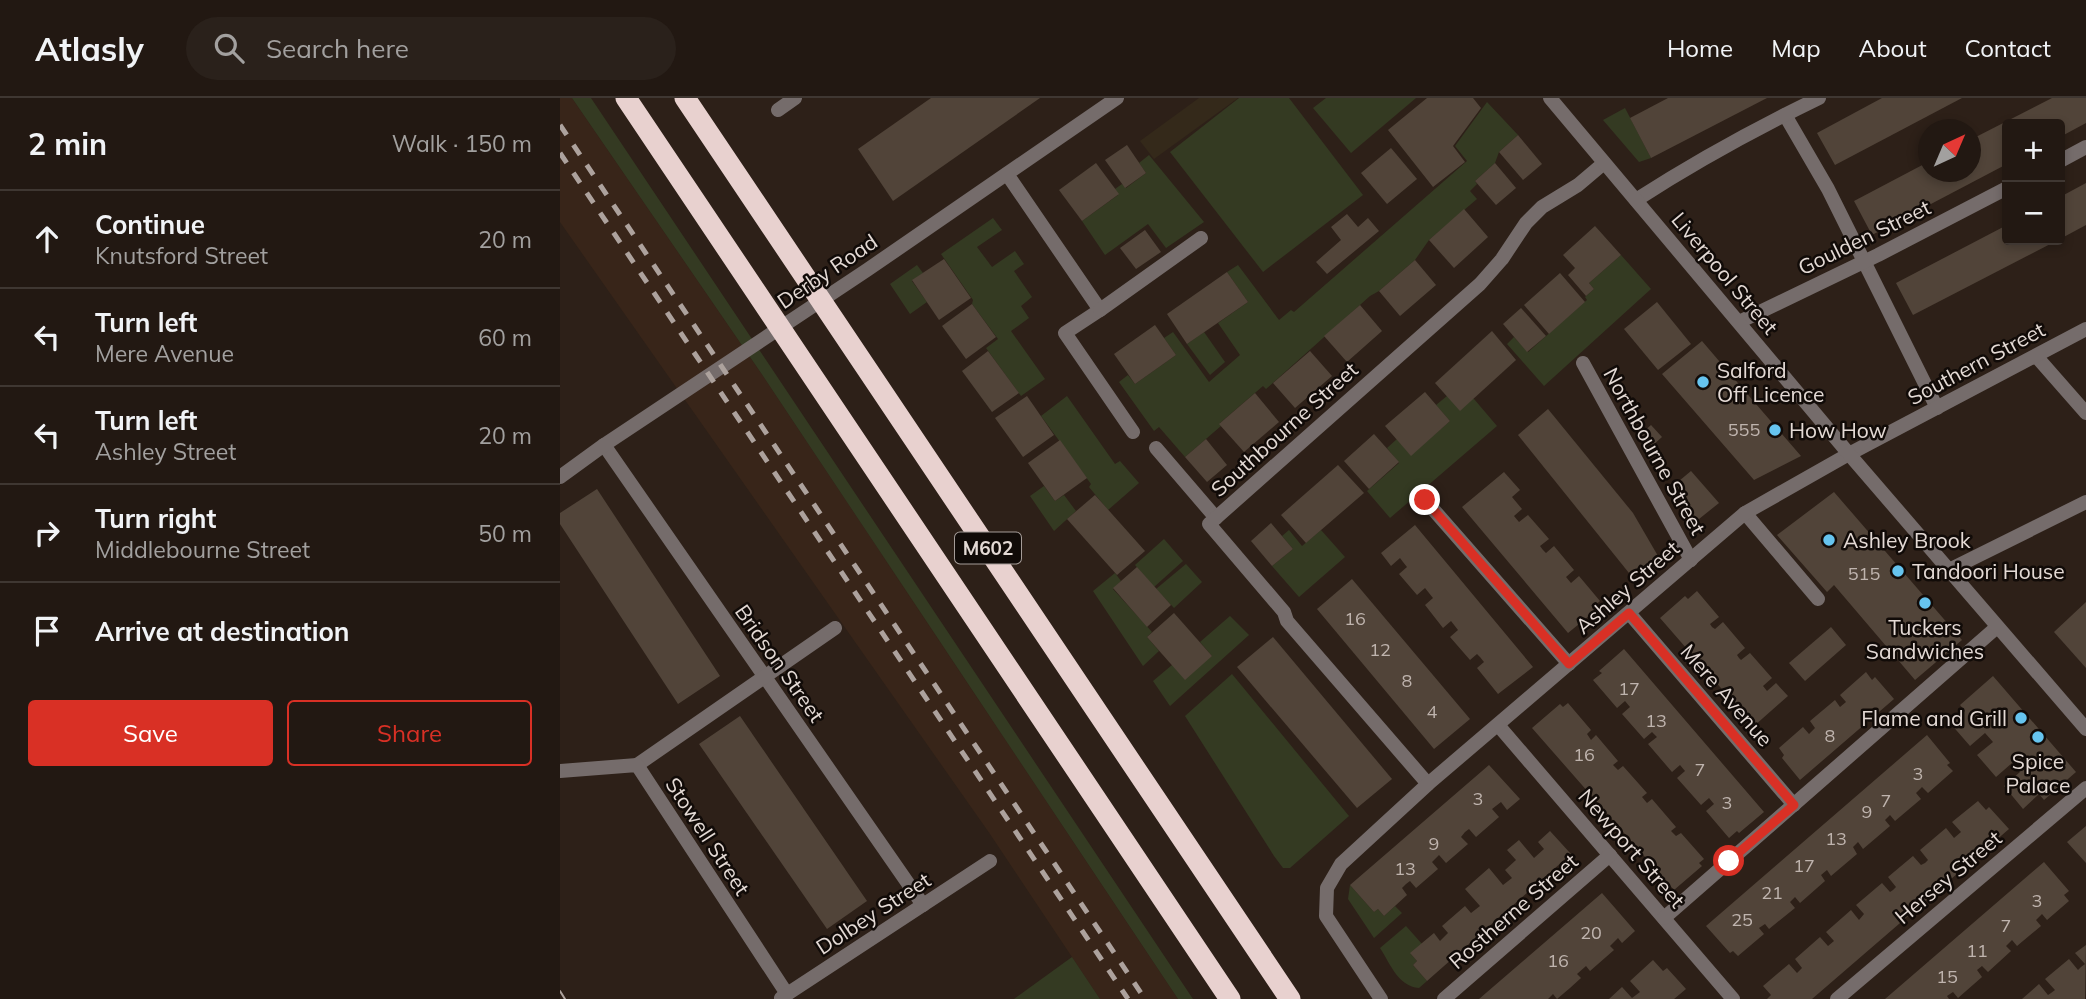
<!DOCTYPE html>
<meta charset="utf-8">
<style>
:root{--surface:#221812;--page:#2a211b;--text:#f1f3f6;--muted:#a2a09f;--line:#3f3732;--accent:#d93025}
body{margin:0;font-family:Mulish,sans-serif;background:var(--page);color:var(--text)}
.controls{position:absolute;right:21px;top:21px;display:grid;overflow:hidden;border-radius:7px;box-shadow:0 4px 10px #0003}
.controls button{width:63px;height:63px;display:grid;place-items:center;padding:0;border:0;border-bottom:2px solid var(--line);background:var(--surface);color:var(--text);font:35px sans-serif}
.compass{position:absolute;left:1358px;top:21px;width:63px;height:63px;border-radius:50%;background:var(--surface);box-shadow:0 4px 10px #0003;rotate:44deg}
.stop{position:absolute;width:21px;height:21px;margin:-16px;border:5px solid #d93025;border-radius:50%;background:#fff}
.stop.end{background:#d93025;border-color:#fff;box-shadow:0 2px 7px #0008}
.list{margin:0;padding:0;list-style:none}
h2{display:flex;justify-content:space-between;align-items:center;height:91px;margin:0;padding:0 28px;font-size:30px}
h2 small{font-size:23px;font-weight:400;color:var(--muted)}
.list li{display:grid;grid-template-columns:46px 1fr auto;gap:21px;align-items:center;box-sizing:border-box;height:98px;padding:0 28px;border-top:2px solid var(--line)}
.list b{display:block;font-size:26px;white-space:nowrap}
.list p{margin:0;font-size:23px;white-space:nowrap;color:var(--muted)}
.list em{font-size:23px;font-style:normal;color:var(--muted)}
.actions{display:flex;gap:14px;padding:21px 28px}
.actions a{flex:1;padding:16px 0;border:2px solid var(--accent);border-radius:7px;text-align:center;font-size:24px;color:var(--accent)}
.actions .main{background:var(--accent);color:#fff}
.icon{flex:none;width:38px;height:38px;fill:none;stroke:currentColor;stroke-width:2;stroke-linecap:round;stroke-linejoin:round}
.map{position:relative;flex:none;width:1526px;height:901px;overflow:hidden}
header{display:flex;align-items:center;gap:42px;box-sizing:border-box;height:98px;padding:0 35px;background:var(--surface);border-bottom:2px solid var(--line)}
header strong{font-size:33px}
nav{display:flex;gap:38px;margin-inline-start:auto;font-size:24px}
.search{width:490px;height:63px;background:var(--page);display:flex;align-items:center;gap:18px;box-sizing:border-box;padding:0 24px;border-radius:38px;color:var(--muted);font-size:26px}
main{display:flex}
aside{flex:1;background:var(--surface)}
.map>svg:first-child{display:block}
.built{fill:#382519}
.industrial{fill:#34291a}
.green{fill:#343a22}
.building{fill:#514439}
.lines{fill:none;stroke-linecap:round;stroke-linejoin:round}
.service{stroke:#756c6b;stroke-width:14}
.pedestrian{stroke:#756c6b;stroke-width:14}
.minor{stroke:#756c6b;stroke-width:14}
.tertiary{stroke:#756c6b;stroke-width:14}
.motorway{stroke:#e8d1cf;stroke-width:21}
.tram{stroke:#ada29d;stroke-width:2}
.rail{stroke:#ada29d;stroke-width:5;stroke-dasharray:12 12;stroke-linecap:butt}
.route{stroke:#d93025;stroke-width:9}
.poi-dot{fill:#66c4ef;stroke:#110b08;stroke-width:2.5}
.labels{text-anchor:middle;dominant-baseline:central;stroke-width:5;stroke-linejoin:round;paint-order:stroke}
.number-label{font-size:18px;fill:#bfb4ae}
.shield{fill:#110b08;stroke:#a59c98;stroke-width:2}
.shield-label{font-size:19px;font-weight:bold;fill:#e4dad5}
.street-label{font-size:21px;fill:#e4dad5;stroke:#110b08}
.poi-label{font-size:21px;fill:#e4dad5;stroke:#110b08;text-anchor:start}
</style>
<header>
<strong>Atlasly</strong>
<div class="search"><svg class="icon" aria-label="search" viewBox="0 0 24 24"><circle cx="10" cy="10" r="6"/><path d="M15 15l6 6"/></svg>Search here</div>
<nav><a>Home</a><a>Map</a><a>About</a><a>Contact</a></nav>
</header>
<main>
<aside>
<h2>2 min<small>Walk · 150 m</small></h2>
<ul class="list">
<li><svg class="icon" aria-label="ahead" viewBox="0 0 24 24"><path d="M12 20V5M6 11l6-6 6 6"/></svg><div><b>Continue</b><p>Knutsford Street</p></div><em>20 m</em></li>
<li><svg class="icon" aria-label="left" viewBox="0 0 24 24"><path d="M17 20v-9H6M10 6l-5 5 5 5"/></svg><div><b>Turn left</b><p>Mere Avenue</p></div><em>60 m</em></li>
<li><svg class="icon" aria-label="left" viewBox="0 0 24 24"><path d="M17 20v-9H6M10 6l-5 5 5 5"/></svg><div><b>Turn left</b><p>Ashley Street</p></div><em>20 m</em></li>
<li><svg class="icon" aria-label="right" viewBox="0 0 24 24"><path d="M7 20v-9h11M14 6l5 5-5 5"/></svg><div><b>Turn right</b><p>Middlebourne Street</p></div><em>50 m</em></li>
<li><svg class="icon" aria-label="arrive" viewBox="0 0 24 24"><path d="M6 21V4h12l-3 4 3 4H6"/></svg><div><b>Arrive at destination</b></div></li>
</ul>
<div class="actions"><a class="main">Save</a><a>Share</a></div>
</aside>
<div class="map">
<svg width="1526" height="901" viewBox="0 0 1526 901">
<rect width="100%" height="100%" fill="#2d2018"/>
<path class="built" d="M0 0H12L201 275 618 901H540L430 736 0 124Z"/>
<path class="industrial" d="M639 0H678L594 61 580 43Z"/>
<g class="green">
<path d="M12 0H31L633 901H618L201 275Z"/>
<path d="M679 0H729L803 97 703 174 610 54Z"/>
<path d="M766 0H856L791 55 753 10Z"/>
<path d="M927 4 958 37 939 54 935 65 915 83 917 86 910 93 917 101 869 142 855 162 819 193 810 198 706 291 703 288 660 325 661 328 625 359 599 329 594 333 559 284 568 277 575 286 616 257 604 240 613 234 649 284 680 257 658 225 688 204 667 174 678 167 719 222 731 212 734 214 907 63 895 48Z"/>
<path d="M1065 10 1091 60 1079 64 1043 22Z"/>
<path d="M589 57 644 124 606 150 588 126 545 157 522 123 558 97 555 91 562 86 566 90 586 75 579 65Z"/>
<path d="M433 120 442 132 417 149 432 169 455 153 464 166 454 173 472 199 461 208 469 220 451 233 485 281 461 298 426 250 438 241 412 206 413 202 381 156Z"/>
<path d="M1061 157 1091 191 984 288 947 246 954 239 968 254 1027 202 1025 199 1034 191 1029 185Z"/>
<path d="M357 167 363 175 352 183 367 204 350 216 330 186Z"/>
<path d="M644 234 665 264 650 277 627 246Z"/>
<path d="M507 298 555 366 560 363 579 385 548 412 529 389 531 386 481 318Z"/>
<path d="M887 298 914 301 937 328 830 420 807 393 839 365 827 350 837 341 851 357 890 323 876 307Z"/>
<path d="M484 388 495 403 504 397 516 413 494 433 470 398Z"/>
<path d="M729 432 742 448 761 432 785 459 739 499 712 468 733 451 722 438Z"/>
<path d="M604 441 623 463 594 489 575 467Z"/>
<path d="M626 466 642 484 614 510 596 491Z"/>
<path d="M555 475 561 483 553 491 592 534 587 539 599 553 583 568 533 493Z"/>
<path d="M670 518 689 537 610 608 593 583 612 567 652 558 640 544Z"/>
<path d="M672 576 789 718 730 770H723L714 758 625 618Z"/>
<path d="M790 787 814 814 818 811 824 818 835 808 842 815 814 840 788 801Z"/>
<path d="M846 828 862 846 851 856 857 863 853 867 867 883 859 890C838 888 831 867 820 850Z"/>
<path d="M512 859 540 901H454Z"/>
</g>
<g class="building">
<path d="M371 0H480L333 103 298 51Z"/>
<path d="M867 0H913L921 10 893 48 905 64 873 89 828 32Z"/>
<path d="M1108 0H1207L1091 60 1070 20Z"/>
<path d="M1322 0H1402L1275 67 1257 35Z"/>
<path d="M1492 0H1526V25L1500 39V26H1447V66L1312 137 1294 103 1368 64V74H1410V42Z"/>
<path d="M958 37 982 66 963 82 939 54Z"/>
<path d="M567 47 586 75 565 90 545 62Z"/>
<path d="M831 50 857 81 827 106 801 75Z"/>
<path d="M536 65 559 96 522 123 499 92Z"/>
<path d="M935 65 956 90 936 107 915 83Z"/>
<path d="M1526 85V127L1500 141V99Z"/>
<path d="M904 111 928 139 894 170 869 142Z"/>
<path d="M787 116 798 129 808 120 819 133 767 176 756 164 781 142 771 129Z"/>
<path d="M1447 127V142H1498L1353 217 1336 185Z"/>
<path d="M1035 128 1061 157 1029 185 1034 191 1026 198 1008 177 1015 170 1003 157Z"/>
<path d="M585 132 601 154 576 171 560 150Z"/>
<path d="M384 161 411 200 379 222 352 182Z"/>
<path d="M855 162 876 187 840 218 819 193Z"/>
<path d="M667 174 688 204 627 246 607 216Z"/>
<path d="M1000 175 1025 204 989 236 964 207Z"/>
<path d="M1097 204 1131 246 1098 272 1064 231Z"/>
<path d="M412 206 436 239 406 261 382 228Z"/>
<path d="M800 207 822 233 787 264 764 238Z"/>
<path d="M961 210 986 238 967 254 943 226Z"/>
<path d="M595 227 616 257 575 286 554 256Z"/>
<path d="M932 233 956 262 900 313 875 285Z"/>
<path d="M1142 243 1183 291 1241 358 1194 382 1102 276Z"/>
<path d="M428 253 459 295 432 314 402 273Z"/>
<path d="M750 253 772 278 735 310 713 285Z"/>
<path d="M865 294 890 323 851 358 825 328Z"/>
<path d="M695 295 719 324 684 354 659 326Z"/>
<path d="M467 298 494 337 463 359 435 320Z"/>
<path d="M988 311 1073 415 1098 458 1073 480 958 337Z"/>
<path d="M1091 327 1102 339 1092 348 1081 336Z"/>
<path d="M814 336 839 364 809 391 784 363Z"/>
<path d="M646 341 667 367 647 384 625 359Z"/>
<path d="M500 342 527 380 495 403 468 365Z"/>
<path d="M778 367 804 395 746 445 721 417Z"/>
<path d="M1131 373 1159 405 1134 425 1113 388Z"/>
<path d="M944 374 960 392 952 399 962 411 954 418 959 424 968 417 989 441 980 448 983 452 986 455 994 448 1014 472 1006 479 1011 485 1019 478 1040 503 1032 510 1035 513 1008 535 902 409Z"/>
<path d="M37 391 160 578 118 606 0 426V415Z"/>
<path d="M1274 394 1402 542 1355 582 1274 487 1267 494 1217 437Z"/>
<path d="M535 397 585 453 557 477 507 421Z"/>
<path d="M711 425 733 451 712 468 691 443Z"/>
<path d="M855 427 973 569 938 596 917 570 924 564 920 559 917 556 910 562 890 539 898 532 891 523 883 530 865 507 873 500 865 490 857 497 839 476 847 469 843 464 840 460 831 468 821 455Z"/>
<path d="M577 469 611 507 587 529 553 490Z"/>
<path d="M792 481 910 621 874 651 757 511Z"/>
<path d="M1137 493 1159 519 1150 526 1152 529 1155 531 1163 524 1185 550 1177 557 1179 560 1181 562 1190 555 1212 580 1203 588 1207 593 1216 585 1228 598 1194 628 1100 520 1125 498 1128 501Z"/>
<path d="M1526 504V570L1494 534Z"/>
<path d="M614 515 652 558 625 582 587 539Z"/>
<path d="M1271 529 1286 547 1245 583 1229 565Z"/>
<path d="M713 539 832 681 797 710 677 569Z"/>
<path d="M1064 551 1204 714 1179 735 1177 733 1169 740 1146 713 1154 706 1149 700 1141 707 1117 680 1125 673 1120 667 1112 674 1088 646 1097 639 1092 634 1084 641 1062 616 1070 609 1065 603 1057 610 1033 582 1042 575 1039 573Z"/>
<path d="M1306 574 1312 582 1315 579 1334 601 1240 682 1222 660 1224 657 1219 650 1243 629 1249 636 1255 630 1250 623 1275 602 1280 609 1286 604 1280 597Z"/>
<path d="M1433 578 1516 674 1484 702 1479 696 1463 711 1444 688 1460 674 1452 665 1436 679 1417 657 1433 644 1425 635 1410 648 1390 625 1405 613 1400 607Z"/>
<path d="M1008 605 1031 632 1027 636 1031 642 1036 637 1058 663 1053 667 1058 672 1063 668 1087 695 1082 699 1087 705 1092 701 1116 729 1111 733 1116 738 1121 735 1144 761 1139 765 1142 768 1114 792 972 630 1000 606 1003 609Z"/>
<path d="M180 618 307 803 267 831 139 646Z"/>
<path d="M1367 637 1390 665 1387 667 1393 673 1368 695 1362 689 1356 695 1361 701 1335 723 1330 717 1325 722 1330 728 1303 751 1298 744 1293 749 1297 756 1271 778 1267 772 1261 777 1265 783 1240 805 1235 799 1230 804 1235 810 1209 831 1205 826 1199 830 1204 836 1178 858 1173 853 1170 855 1146 828Z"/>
<path d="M929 667 960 701 947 712 941 704 932 711 939 719 916 739 909 731 905 734 901 739 908 746 886 765 879 757 872 764 878 771 856 790 850 783 846 786 842 790 847 797 824 818 818 811 814 814 790 787Z"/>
<path d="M1418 703 1426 712 1429 709 1449 731 1252 901H1207L1211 897 1203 888 1229 866 1237 875 1242 870 1235 861 1260 839 1268 848 1274 843 1266 834 1291 812 1299 822 1304 816 1296 807 1322 785 1330 794 1333 792 1336 789 1328 779 1353 758 1361 767 1365 765 1368 762 1360 752 1386 730 1394 740 1401 734 1392 724Z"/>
<path d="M1526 728V765L1507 744Z"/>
<path d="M990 733 1011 756 867 883 853 867 857 863 850 855 874 835 880 843 888 835 882 828 905 808 911 815 920 808 905 791 929 770 943 787 952 780 945 772 956 762 947 752 959 742 974 760 984 751 978 744Z"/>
<path d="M1484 764 1509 793 1504 797 1509 803 1487 822 1482 816 1476 822 1481 828 1457 848 1452 842 1446 848 1451 853 1428 874 1422 868 1417 872 1422 879 1398 900 1393 894 1387 898 1389 901H1325Z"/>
<path d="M1042 795 1075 833 1062 845 1058 840 1050 848 1054 852 1030 873 1026 868 1017 876 1021 880 1010 890 997 901 993 896 988 901H919Z"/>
<path d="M1526 847 1525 901H1462L1479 886 1488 897 1491 895 1495 892 1485 881 1509 861 1518 872 1521 869 1525 866 1515 855Z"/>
<path d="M1093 862 1103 873 1107 870 1126 891 1114 901H1049L1062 889 1072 900 1080 894 1070 883Z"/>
</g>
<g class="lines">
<g class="service">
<path d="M447 76 540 212 505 235 573 334"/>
<path d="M540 212 641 140"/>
<path d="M596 350 656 420"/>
<path d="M1185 415 1258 501"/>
</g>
<path class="pedestrian" d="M1389 472 1526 404"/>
<g class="minor">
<path d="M218 12 235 0"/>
<path d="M1225 17 1268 91 1377 310"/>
<path d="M1500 63 1526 49"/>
<path d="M1076 102C1135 64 1197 30 1259 0"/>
<path d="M1179 224 1318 157 1447 90"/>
<path d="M1476 258 1526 315"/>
<path d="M1023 265 1131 462"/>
<path d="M44 347 363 807"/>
<path d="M0 379 44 347 307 172 557 0"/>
<path d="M865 402 1009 566"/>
<path d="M1069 515 1234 707"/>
<path d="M938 627 1173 901"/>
<path d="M77 667 275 530"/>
<path d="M0 673 77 667 227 896"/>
<path d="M868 686 727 523 724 514 649 426 920 186 942 161 966 125 982 109 1018 87 1044 65"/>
<path d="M1104 820 1437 529"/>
<path d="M221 900 430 763"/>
<path d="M821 901 766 818 767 790 781 766 868 686 1185 415 1289 356 1526 231"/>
<path d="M884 901 1050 757"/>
<path d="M1277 901 1526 690"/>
</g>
<path class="tertiary" d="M990 0 1289 356 1526 631"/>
<g class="motorway">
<path d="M66 0 670 901"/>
<path d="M125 0 730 901"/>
</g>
<path class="tram" d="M0 893 5 901"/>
<g class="rail">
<path d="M0 27 585 901"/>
<path d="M0 55 568 901"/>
</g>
</g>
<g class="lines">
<path class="route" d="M865 402 1009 566 1069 515 1234 707 1169 763"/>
</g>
<g class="poi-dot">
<circle cx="1143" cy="284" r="7"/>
<circle cx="1215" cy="332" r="7"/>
<circle cx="1269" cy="442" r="7"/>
<circle cx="1338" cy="473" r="7"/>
<circle cx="1365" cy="505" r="7"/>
<circle cx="1461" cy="620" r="7"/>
<circle cx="1478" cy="639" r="7"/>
</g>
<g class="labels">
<g class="number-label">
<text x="1184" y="331">555</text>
<text x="1304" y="475">515</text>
<text x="795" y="520">16</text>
<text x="820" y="551">12</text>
<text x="847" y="582">8</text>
<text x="1069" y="590">17</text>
<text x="872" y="613">4</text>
<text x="1096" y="622">13</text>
<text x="1270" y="637">8</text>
<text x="1024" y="656">16</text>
<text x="1140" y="671">7</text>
<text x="1358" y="675">3</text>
<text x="918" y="700">3</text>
<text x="1326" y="702">7</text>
<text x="1167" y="704">3</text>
<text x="1307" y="713">9</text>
<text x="1276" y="740">13</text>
<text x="874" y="745">9</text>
<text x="1244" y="767">17</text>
<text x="845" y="770">13</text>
<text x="1212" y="794">21</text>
<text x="1477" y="802">3</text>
<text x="1182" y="821">25</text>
<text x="1446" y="827">7</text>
<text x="1031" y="834">20</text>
<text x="1417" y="852">11</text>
<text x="998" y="862">16</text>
<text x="1387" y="878">15</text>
</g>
<rect class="shield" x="395" y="434.5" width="66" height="31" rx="5"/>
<g class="shield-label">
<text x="428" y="450">M602</text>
</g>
<g class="street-label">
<text transform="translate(1304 139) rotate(-26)">Goulden Street</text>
<text transform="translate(267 173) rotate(-34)">Derby Road</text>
<text transform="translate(1165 175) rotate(50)">Liverpool Street</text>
<text transform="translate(1416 265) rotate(-28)">Southern Street</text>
<text transform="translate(724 331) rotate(-42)">Southbourne Street</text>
<text transform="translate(1095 353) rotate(61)">Northbourne Street</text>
<text transform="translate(1067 489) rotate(-41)">Ashley Street</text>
<text transform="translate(220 565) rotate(55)">Bridson Street</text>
<text transform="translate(1167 597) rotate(49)">Mere Avenue</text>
<text transform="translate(148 738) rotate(57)">Stowell Street</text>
<text transform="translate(1072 750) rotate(49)">Newport Street</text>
<text transform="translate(1388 779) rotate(-40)">Hersey Street</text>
<text transform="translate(953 813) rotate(-41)">Rostherne Street</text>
<text transform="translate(313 815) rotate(-33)">Dolbey Street</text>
</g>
<g class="poi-label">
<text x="1157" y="272">Salford<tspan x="1157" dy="24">Off Licence</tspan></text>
<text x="1229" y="332">How How</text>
<text x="1283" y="442">Ashley Brook</text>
<text x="1352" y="473">Tandoori House</text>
<text x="1365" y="529" text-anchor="middle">Tuckers<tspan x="1365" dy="24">Sandwiches</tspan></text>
<text x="1447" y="620" text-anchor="end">Flame and Grill</text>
<text x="1478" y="663" text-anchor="middle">Spice<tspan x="1478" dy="24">Palace</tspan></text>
</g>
</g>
</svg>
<div class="controls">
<button>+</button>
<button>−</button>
</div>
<svg class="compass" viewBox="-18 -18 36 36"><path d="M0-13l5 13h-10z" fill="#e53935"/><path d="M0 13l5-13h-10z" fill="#a2a09f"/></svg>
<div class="stop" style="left:1169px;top:763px"></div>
<div class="stop end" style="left:865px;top:402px"></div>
</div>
</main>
